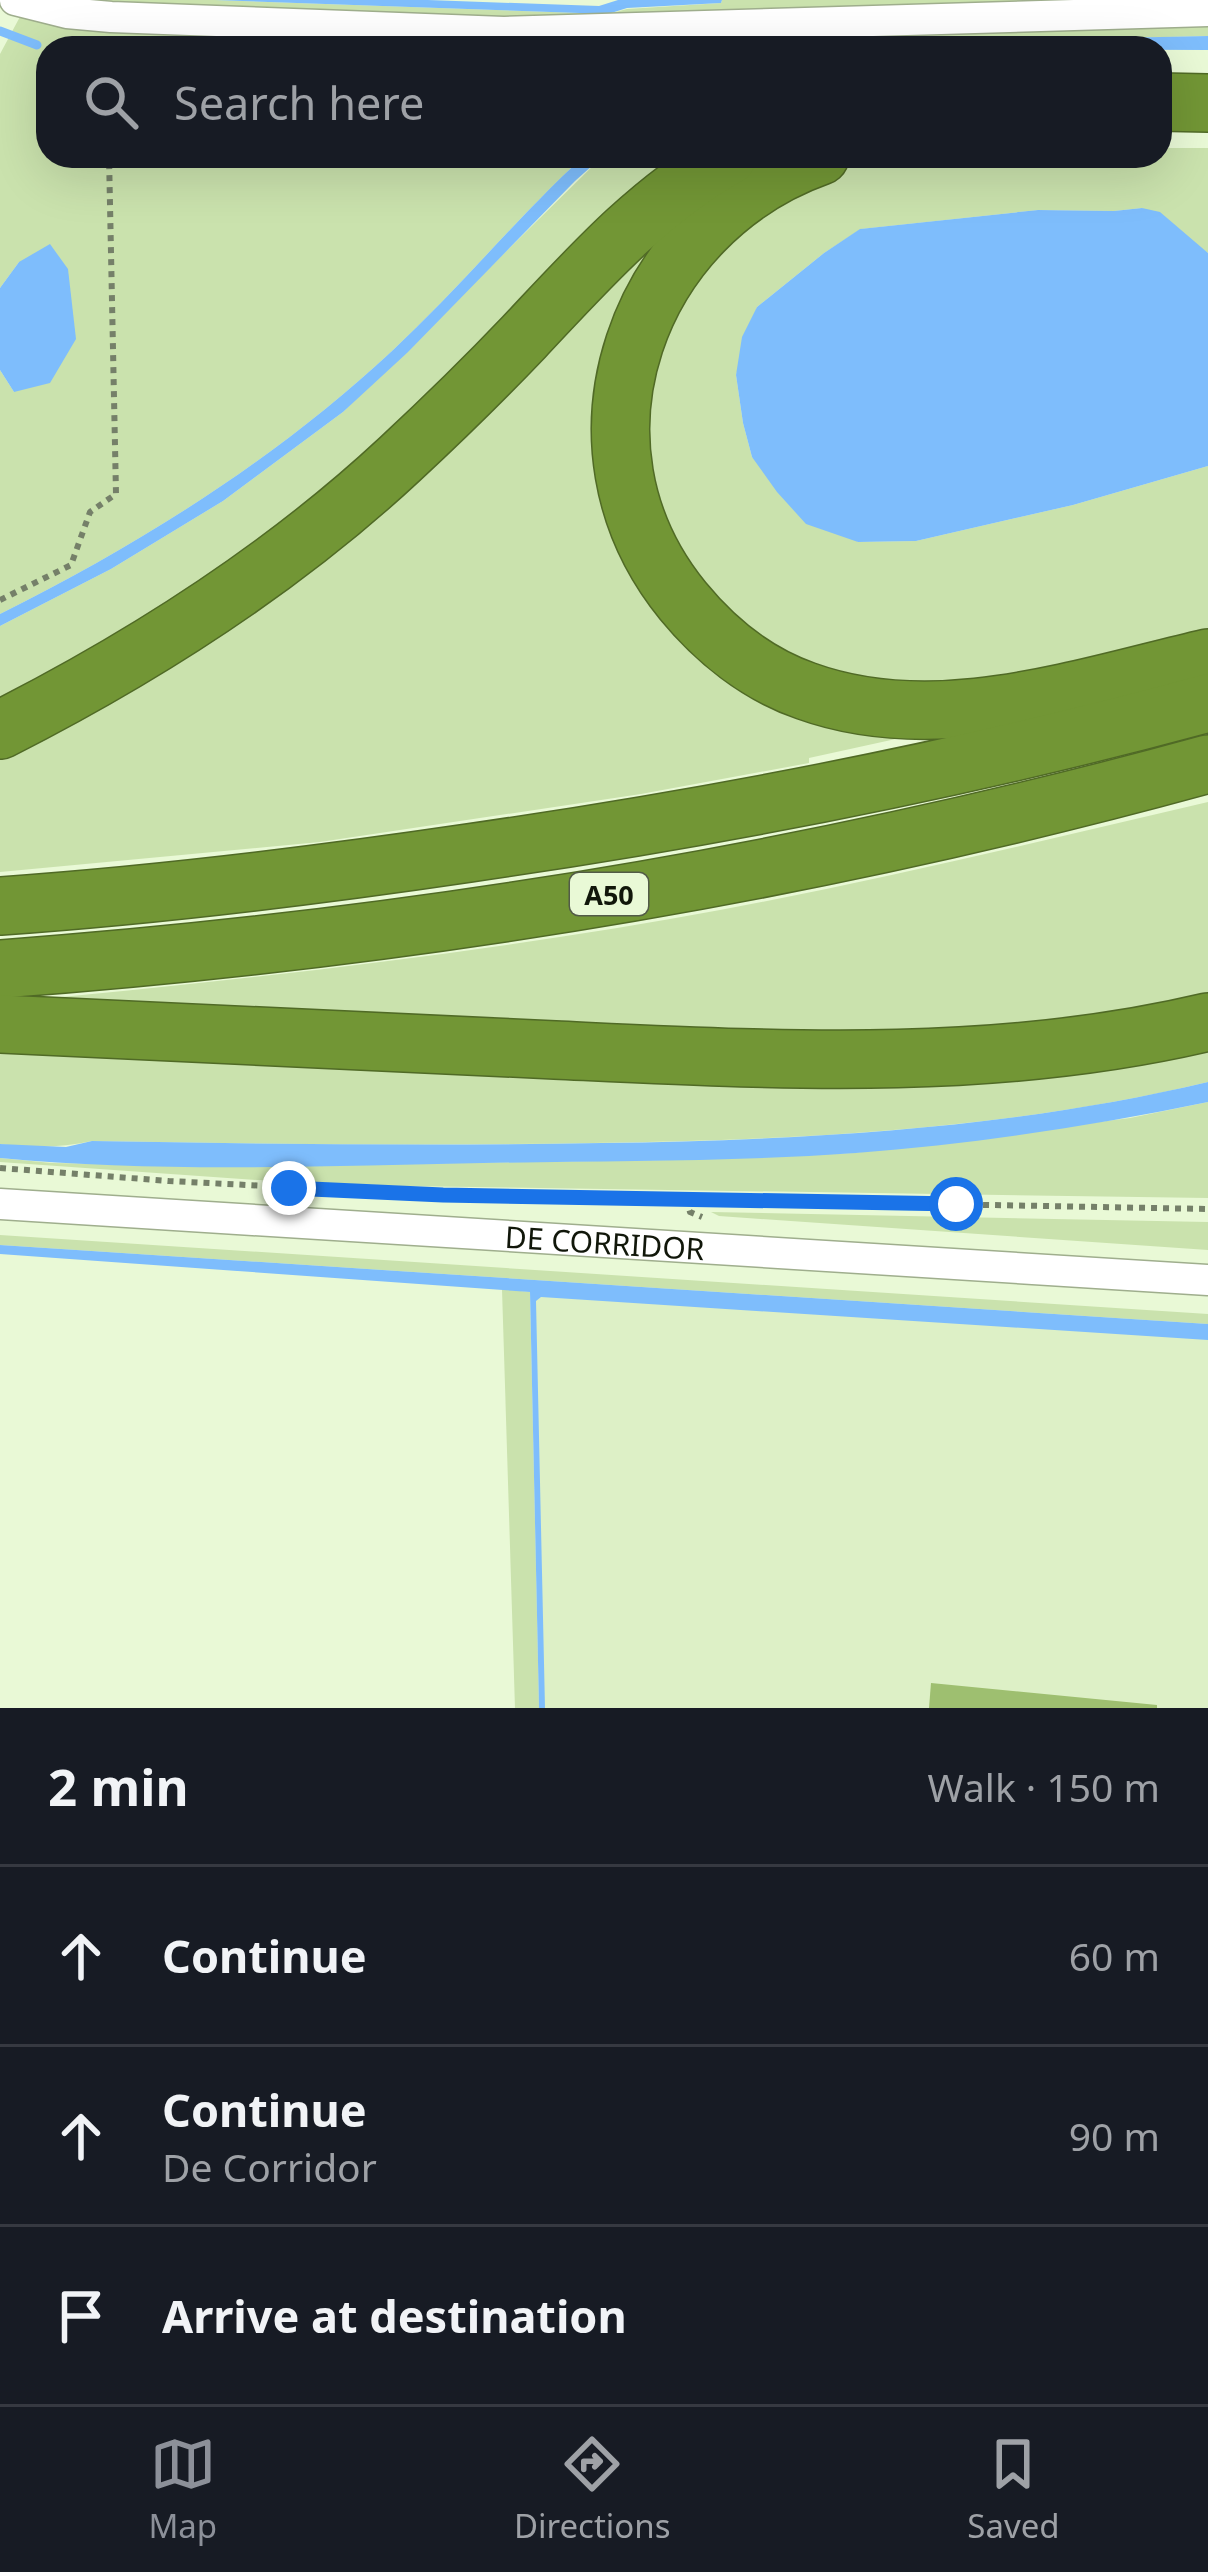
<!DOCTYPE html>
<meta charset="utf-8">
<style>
:root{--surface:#171b24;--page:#20242c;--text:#f1f3f6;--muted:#9ea1a6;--line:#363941;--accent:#8c9099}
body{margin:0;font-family:"Noto Sans",sans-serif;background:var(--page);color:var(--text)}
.stop{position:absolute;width:36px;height:36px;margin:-27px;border:9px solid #1a73e8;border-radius:50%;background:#fff}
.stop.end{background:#1a73e8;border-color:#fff;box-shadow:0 3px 12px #0008}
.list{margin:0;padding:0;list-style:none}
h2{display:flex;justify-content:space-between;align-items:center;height:156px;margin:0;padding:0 48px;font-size:51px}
h2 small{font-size:39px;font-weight:400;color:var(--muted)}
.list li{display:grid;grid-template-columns:78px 1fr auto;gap:36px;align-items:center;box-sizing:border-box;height:180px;padding:0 48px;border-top:3px solid var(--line)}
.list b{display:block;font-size:45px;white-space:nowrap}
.list p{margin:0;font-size:39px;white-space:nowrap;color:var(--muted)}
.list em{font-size:39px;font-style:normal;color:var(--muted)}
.icon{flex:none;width:66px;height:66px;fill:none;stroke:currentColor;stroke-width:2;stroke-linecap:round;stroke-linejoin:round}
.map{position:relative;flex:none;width:1208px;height:1708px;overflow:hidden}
.search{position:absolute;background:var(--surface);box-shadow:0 12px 48px #0002;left:36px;right:36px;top:36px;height:132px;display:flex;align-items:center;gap:30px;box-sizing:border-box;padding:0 42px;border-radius:36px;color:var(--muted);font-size:45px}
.sheet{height:696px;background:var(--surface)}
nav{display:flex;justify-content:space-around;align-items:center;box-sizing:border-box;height:168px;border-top:3px solid var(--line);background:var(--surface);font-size:33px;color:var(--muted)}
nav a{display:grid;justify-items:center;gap:6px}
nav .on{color:var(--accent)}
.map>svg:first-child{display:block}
.built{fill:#ddf0c6}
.green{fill:#cae2ad}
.water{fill:#7ebdfc}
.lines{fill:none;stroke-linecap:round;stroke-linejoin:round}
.stream{stroke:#7ebdfc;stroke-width:9}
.building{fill:#9ebf70}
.minor-casing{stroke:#9fae8d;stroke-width:33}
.motorway-casing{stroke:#506a26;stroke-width:60}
.path{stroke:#758069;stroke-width:6;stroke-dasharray:6 6;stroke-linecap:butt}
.minor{stroke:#fff;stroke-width:30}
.motorway{stroke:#729635;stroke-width:57}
.route{stroke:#1a73e8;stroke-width:15}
.labels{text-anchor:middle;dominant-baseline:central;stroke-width:9;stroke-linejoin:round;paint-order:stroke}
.shield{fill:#e9f9d6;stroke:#525b47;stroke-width:3}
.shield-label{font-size:27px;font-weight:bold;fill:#11170a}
.street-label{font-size:30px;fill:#11170a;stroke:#e9f9d6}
</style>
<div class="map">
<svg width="1208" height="1708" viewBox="0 0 1208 1708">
<rect width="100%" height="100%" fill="#e9f9d6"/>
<path class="built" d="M533 1285 1208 1331V1708H544Z"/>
<g class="green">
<path d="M88 0H215L608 14 627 9 721 3 722 0H1039L1034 4 589 21 251 15Z"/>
<path d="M22 13 109 26 1208 21V36L701 48H190L91 44 86 48H48V156H585C564 173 545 194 526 213 482 259 439 307 392 351 276 459 142 543 0 614V370L14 392 19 262 0 288V54Z"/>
<path d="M1160 148H1208V253L1142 208 1114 211 1038 210 861 229 824 253 757 307 736 375 743 423 752 457 858 542 916 541 1073 505 1208 466V645L995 688 813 679 681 577 635 403 686 264 843 161 864 156H1160Z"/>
<path d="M603 156H706L375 468 0 716V626L111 569 223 501 343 412Z"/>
<path d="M755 172 612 404 698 637 987 719 809 758V763L641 794 320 842 0 872V741L584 287Z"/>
<path d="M1208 802V1010L994 1047 0 1003C241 980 482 954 720 910 884 879 1046 840 1208 802Z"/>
<path d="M0 1034H1208V1082C1007 1130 799 1140 593 1143 426 1146 259 1144 92 1141 61 1148 32 1148 0 1144Z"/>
<path d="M1208 1102V1198L401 1186 257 1180 0 1162V1158L52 1163 229 1166 671 1160 854 1153 1130 1118Z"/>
<path d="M711 1212 1208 1222V1250L719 1216Z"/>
<path d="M0 1235 1208 1314V1324L0 1245Z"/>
<path d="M502 1289 530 1292 539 1708H515Z"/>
</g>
<g class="water">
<path d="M215 0H428L599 6 618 0H722L721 3 627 8 608 14Z"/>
<path d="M1208 36V50L701 48 729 46Z"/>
<path d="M585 156H603L575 181 408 352 343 412 223 501 111 569 0 626V614C142 543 276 459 392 351 439 307 482 259 526 213 545 194 564 173 585 156Z"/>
<path d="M1142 208 1160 212 1208 253V466L1073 505 916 541 858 542 806 524 777 492 752 457 743 423 736 375 742 337 757 307 824 253 860 229 1038 210 1114 211Z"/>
<path d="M50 244 68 269 76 339 50 383 14 392 0 370V288L19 262Z"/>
<path d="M1208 1082V1102C1093 1126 974 1144 856 1153 732 1162 607 1161 483 1163 324 1166 158 1173 0 1158V1144L66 1147 92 1141C262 1144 432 1146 602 1143 805 1140 1010 1129 1208 1082Z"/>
<path d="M0 1245 1208 1324V1340L541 1297 536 1301 545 1708H539L530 1292 0 1254Z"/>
</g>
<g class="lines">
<path class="stream" d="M0 31 37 45"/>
</g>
<path class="building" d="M931 1683 1157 1705V1708H929Z"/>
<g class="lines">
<defs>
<g id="minor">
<path d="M15 0 67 13 111 17 504 32 1208 11"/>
<path id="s1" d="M0 1204 1208 1280"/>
</g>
<g id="motorway">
<path d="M1160 102 1208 103"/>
<path d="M820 156C637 221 554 443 683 601 715 640 757 674 806 691 936 738 1079 688 1208 658"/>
<path d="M0 730C144 657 282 569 400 459 442 420 484 379 524 337 587 270 647 202 728 156"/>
<path d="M0 906C157 895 313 876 469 853 718 817 966 769 1208 703"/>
<path d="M0 969C406 939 816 872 1208 764"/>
<path d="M0 1024C185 1032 370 1041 555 1050 774 1060 993 1073 1208 1022"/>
</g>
</defs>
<use href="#minor" class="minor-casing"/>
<use href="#motorway" class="motorway-casing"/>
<g class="path">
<path d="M0 600 71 565 90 512 116 494 109 156"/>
<path d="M0 1168 169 1181 443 1195 1208 1209"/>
<path d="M686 1199 690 1212 702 1217"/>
</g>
<use href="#minor" class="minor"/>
<use href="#motorway" class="motorway"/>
</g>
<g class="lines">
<path class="route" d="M289 1188 443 1195 956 1204"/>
</g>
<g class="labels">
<rect class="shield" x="570" y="873" width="78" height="42" rx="9"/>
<g class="shield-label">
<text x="609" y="894">A50</text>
</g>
<g class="street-label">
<text stroke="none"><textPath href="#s1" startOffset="606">DE CORRIDOR</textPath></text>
</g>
</g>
</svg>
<div class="stop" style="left:956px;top:1204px"></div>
<div class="stop end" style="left:289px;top:1188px"></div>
<div class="search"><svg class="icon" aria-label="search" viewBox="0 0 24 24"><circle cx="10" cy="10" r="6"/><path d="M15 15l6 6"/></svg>Search here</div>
</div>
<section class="sheet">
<h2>2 min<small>Walk · 150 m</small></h2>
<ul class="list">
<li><svg class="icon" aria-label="ahead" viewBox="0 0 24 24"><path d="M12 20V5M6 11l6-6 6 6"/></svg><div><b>Continue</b></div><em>60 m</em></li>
<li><svg class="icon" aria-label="ahead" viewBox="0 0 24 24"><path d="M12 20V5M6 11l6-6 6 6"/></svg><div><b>Continue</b><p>De Corridor</p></div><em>90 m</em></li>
<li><svg class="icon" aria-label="arrive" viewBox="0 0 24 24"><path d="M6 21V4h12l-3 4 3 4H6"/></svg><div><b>Arrive at destination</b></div></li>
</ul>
</section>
<nav>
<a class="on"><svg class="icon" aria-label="map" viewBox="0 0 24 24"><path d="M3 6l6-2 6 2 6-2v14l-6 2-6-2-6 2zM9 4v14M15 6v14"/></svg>Map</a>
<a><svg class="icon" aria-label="directions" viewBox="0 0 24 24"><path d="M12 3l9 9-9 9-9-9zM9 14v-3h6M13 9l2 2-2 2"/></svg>Directions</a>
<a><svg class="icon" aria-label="saved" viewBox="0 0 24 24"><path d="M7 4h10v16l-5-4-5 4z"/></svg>Saved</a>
</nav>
